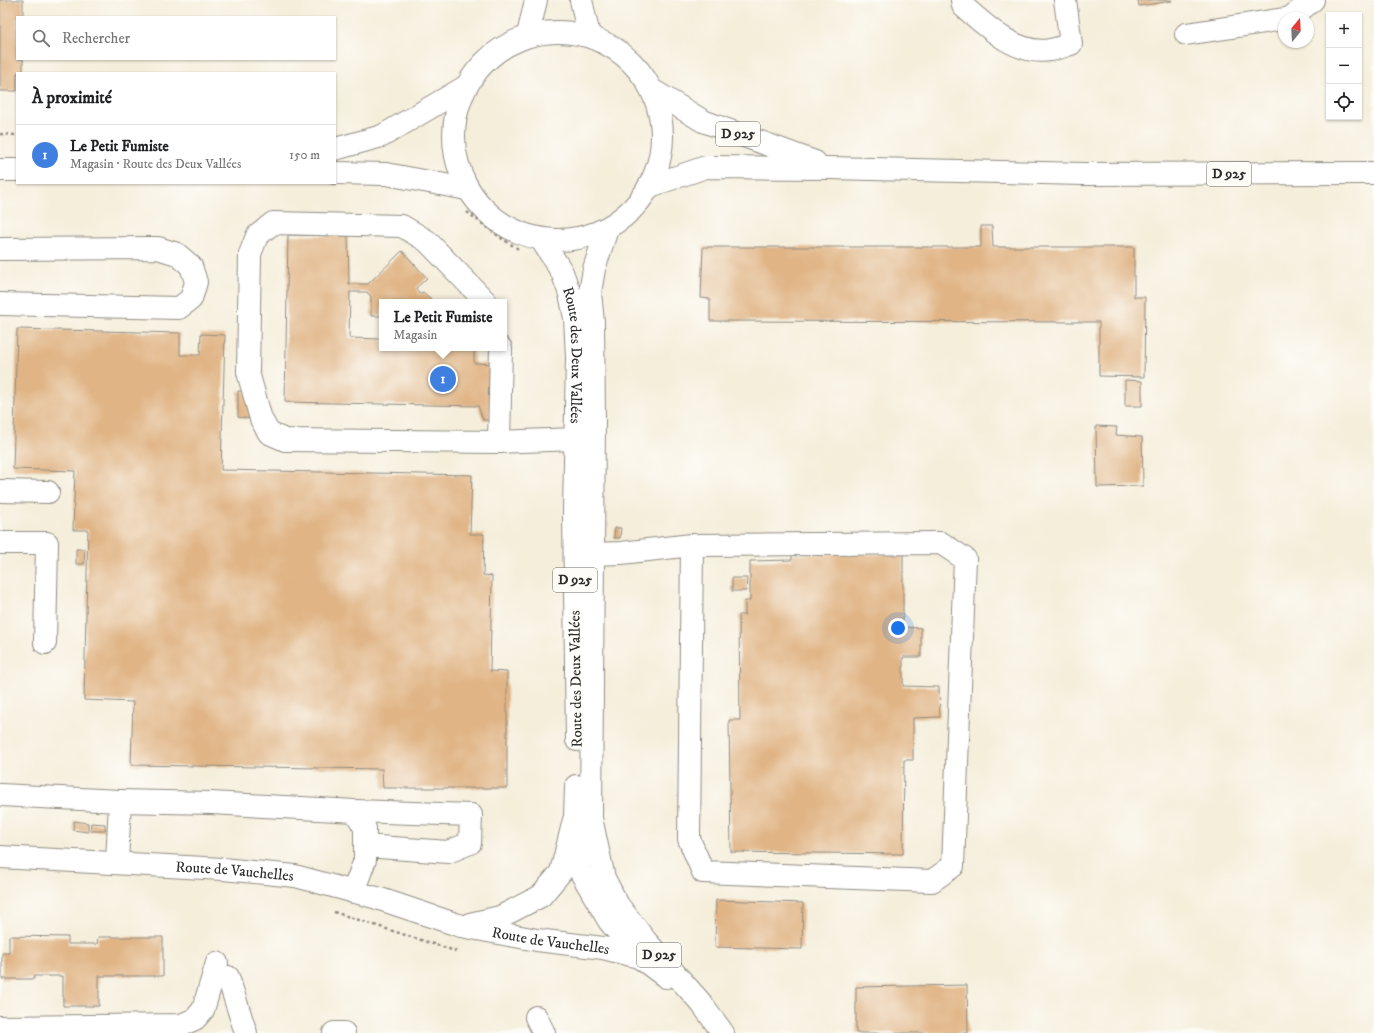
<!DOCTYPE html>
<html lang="fr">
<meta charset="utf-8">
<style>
:root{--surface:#fff;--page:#f2f2f2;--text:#202124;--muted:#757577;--line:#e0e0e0;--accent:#1f6fb2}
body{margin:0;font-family:"IM FELL DW Pica",serif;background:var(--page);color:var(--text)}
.controls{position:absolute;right:12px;top:12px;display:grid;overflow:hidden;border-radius:0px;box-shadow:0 1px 3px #0004}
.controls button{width:36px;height:36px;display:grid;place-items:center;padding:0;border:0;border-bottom:1px solid var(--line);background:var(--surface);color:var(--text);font:20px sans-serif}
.compass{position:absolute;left:1278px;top:12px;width:36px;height:36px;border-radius:50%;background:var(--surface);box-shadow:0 1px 3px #0004;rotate:18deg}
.you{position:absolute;left:898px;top:628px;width:14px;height:14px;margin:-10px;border:3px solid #fff;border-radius:50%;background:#1a73e8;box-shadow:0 0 0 6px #1a73e833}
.badge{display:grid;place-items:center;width:26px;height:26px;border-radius:50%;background:var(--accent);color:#fff;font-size:13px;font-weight:700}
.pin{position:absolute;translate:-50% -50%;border:2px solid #fff;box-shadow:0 1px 4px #0006}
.popup{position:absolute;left:379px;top:299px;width:128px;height:52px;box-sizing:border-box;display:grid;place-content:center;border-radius:0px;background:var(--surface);filter:drop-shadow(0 1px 3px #0005);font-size:13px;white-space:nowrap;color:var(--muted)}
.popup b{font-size:15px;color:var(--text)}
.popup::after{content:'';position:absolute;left:50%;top:100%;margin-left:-8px;border:8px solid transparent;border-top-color:var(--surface)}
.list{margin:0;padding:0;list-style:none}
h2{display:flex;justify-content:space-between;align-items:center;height:52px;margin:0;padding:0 16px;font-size:17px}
h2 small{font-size:13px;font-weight:400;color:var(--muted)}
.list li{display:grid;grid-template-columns:26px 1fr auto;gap:12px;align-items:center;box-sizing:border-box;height:60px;padding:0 16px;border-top:1px solid var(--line)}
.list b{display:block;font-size:15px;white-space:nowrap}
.list p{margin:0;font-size:13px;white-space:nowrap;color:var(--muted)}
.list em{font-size:13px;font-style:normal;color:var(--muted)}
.icon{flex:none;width:22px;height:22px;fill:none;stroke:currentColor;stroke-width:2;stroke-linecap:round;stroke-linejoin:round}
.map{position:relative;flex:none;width:1374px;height:1033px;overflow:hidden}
.search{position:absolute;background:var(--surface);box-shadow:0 1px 3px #0004;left:16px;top:16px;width:320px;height:44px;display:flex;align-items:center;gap:10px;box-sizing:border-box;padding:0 14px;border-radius:0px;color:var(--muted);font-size:15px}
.panel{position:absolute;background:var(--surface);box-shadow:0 1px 3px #0004;left:16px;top:72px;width:320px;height:112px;border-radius:0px}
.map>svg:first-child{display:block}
.building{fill:#e0b484}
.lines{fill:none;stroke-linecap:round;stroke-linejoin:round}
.minor-casing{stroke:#908c83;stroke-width:24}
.major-casing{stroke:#908c83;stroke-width:24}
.path{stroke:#908c83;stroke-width:2.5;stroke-dasharray:3 3;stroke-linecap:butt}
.minor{stroke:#fff;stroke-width:22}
.major{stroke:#fff;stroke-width:22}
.labels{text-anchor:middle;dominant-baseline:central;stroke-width:3;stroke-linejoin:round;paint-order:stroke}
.shield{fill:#fdfcf7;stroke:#6a6a68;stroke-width:1}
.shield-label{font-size:14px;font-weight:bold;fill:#2b2b2b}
.street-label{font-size:15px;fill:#2b2b2b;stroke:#fdfcf7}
</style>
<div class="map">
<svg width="1374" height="1033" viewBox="0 0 1374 1033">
<rect width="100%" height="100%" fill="#fdfcf7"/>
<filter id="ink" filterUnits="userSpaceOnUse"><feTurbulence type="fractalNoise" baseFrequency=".025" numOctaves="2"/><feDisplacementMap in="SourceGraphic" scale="8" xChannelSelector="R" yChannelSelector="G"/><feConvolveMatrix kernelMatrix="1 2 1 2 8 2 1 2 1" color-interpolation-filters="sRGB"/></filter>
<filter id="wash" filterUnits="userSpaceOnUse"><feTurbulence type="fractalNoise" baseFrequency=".012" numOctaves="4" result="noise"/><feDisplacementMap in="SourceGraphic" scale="16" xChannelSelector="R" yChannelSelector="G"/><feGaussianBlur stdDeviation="0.9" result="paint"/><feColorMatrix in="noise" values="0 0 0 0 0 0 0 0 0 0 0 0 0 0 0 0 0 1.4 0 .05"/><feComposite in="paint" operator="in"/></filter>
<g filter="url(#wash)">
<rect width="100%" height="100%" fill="#f5eedb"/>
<g id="blocks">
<g class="building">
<path d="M0 0H23V17H17V59H23V73H17V91H0Z"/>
<path d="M1138 0H1171L1172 1 1139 6Z"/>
<path d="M981 226H992L993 247H1134V297H1145L1144 377 1099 376V322L710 321V299L701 298 703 247H981Z"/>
<path d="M288 235 348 236 349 284H368L402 251 427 278 416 288 419 294 423 292 431 299 427 302H382V316H371V297L367 292H350L349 338 382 339V348H474V363L494 364 489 420H483L478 406 285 402Z"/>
<path d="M17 329 180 333V355H200L201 334 225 335 221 470 472 475 470 534H484L483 575 492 576 490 671 507 672V788H383L382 769 131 765 133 702 84 700 88 530H73L75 471 13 469Z"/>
<path d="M1125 380 1142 381V406H1125Z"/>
<path d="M238 391H253L252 419 238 417Z"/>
<path d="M1096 426 1117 427 1116 435 1142 437 1143 486 1097 487Z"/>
<path d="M615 528H621L620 538H614Z"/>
<path d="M76 549H85L84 564H76Z"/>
<path d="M792 554H903V627L921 628V657H903V686L939 687 940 717 913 718V760H904L903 854 731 852 729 720H740L739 615H745V601H750V561L792 560Z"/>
<path d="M732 578H747L746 591H732Z"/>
<path d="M74 821 88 823V832L73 830Z"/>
<path d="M91 823 105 824V831H90Z"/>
<path d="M716 900 803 903 802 949 715 947Z"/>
<path d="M9 936 68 937V944H97L98 937H163V976H99V1006H63V976H34V979H2V953H9Z"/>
<path d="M967 985 968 1033H856V987Z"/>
</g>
</g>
</g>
<g filter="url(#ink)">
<use href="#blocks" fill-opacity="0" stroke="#908c83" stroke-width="1"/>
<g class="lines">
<defs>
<g id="minor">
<path d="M581 0 589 36"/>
<path d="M962 0 963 6C986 26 1017 56 1050 50 1057 49 1064 46 1071 44L1065 0"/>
<path d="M1290 18 1313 0"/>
<path d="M1186 34 1284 19"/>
<path d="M528 35 536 0"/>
<path d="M335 149 382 136 465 87"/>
<path d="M0 170H17"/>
<path d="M335 173 386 174 467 189"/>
<path d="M0 249 158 248 177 254 191 266 196 282 191 299 179 308 0 304"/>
<path d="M486 302 427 241 402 226 273 223 257 236 250 254 248 372 261 419 269 433 285 440 499 442 575 439"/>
<path d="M499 442 501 348"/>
<path d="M0 491 48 492"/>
<path d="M0 543H47L45 643"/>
<path d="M593 554 621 553 692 545 941 543 965 559 953 866 932 881 703 872 689 839 692 545"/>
<path d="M0 795 120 801 117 863"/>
<path d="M120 801 211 803 355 811 365 828V860L353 892"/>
<path d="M355 811 471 815 470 843 448 852 365 846"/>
<path id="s1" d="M0 857 223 869 295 876 377 898 461 926 537 940 603 948 639 957"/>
<path d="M470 924 500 917 541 896 561 872 574 820"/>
<path d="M228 977 246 1033"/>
<path d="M536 1017 544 1033"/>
<path d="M0 1027 181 1025 195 1019 203 1010 217 963"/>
<path d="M334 1033H344"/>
</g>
<g id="major">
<circle cx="558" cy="136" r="104"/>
<path d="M652 90 703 121 815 162"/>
<path d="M650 186 706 167 829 168 1083 174 1374 173"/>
<path d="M607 229 594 269 590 293 593 322 594 419 591 818 604 878 618 905 646 941 702 1004 723 1033"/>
<path id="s2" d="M541 239 562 272 570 294 575 318 577 357 574 513 577 740"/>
<path d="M576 786 575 818 580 871 609 921 639 957 666 977"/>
</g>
</defs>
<use href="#minor" class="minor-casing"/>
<use href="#major" class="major-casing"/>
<g class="path">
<path d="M0 134 17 135"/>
<path d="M467 212 501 238 520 250"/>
<path d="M334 912 455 951V949"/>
</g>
<use href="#minor" class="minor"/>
<use href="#major" class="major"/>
</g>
</g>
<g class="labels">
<g class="shield">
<rect x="716" y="122" width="44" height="24" rx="3"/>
<rect x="1207" y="162" width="44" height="24" rx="3"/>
<rect x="553" y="568" width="44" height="24" rx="3"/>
<rect x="637" y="943" width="44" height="24" rx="3"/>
</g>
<g class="shield-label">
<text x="738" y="134">D 925</text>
<text x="1229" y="174">D 925</text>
<text x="575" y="580">D 925</text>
<text x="659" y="955">D 925</text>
</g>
<g class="street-label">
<text stroke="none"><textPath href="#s2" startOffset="124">Route des Deux Vallées</textPath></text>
<text transform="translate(576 679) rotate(-91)">Route des Deux Vallées</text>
<text stroke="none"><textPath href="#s1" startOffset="235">Route de Vauchelles</textPath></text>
<text stroke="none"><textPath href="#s1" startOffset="560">Route de Vauchelles</textPath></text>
</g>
</g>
</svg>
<div class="controls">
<button>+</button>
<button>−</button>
<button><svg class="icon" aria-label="locate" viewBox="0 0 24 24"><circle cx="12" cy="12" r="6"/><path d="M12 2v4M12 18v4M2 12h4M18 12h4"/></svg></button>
</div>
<svg class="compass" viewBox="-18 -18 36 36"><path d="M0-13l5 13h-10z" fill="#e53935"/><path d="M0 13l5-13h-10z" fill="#757577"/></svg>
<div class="you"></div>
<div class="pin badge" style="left:443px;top:379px;background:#3f7fe0">1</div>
<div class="popup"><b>Le Petit Fumiste</b>Magasin</div>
<div class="search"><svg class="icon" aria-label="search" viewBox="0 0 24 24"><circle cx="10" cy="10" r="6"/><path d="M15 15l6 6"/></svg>Rechercher</div>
<section class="panel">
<h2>À proximité<small></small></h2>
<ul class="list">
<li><span class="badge" style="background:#3f7fe0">1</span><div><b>Le Petit Fumiste</b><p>Magasin · Route des Deux Vallées</p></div><em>150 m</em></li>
</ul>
</section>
</div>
